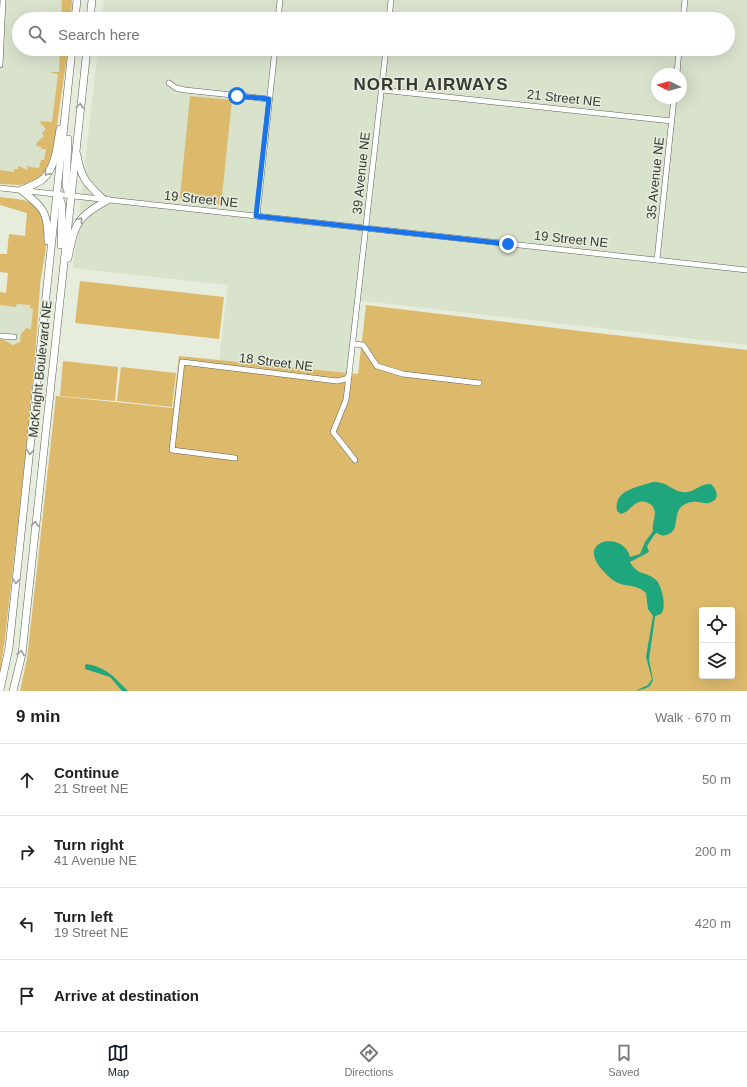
<!DOCTYPE html>
<meta charset="utf-8">
<style>
:root{--surface:#fff;--page:#f2f2f2;--text:#222;--muted:#767676;--line:#e0e0e0;--accent:#111827}
body{margin:0;font-family:Arial,sans-serif;background:var(--page);color:var(--text)}
.controls{position:absolute;right:12px;bottom:12px;display:grid;overflow:hidden;border-radius:4px;box-shadow:0 4px 16px #0002}
.controls button{width:36px;height:36px;display:grid;place-items:center;padding:0;border:0;border-bottom:1px solid var(--line);background:var(--surface);color:var(--text);font:20px sans-serif}
.compass{position:absolute;left:651px;top:68px;width:36px;height:36px;border-radius:50%;background:var(--surface);box-shadow:0 4px 16px #0002;rotate:276deg}
.stop{position:absolute;width:12px;height:12px;margin:-9px;border:3px solid #1a73e8;border-radius:50%;background:#fff}
.stop.end{background:#1a73e8;border-color:#fff;box-shadow:0 1px 4px #0008}
.list{margin:0;padding:0;list-style:none}
h2{display:flex;justify-content:space-between;align-items:center;height:52px;margin:0;padding:0 16px;font-size:17px}
h2 small{font-size:13px;font-weight:400;color:var(--muted)}
.list li{display:grid;grid-template-columns:26px 1fr auto;gap:12px;align-items:center;box-sizing:border-box;height:72px;padding:0 16px;border-top:1px solid var(--line)}
.list b{display:block;font-size:15px;white-space:nowrap}
.list p{margin:0;font-size:13px;white-space:nowrap;color:var(--muted)}
.list em{font-size:13px;font-style:normal;color:var(--muted)}
.icon{flex:none;width:22px;height:22px;fill:none;stroke:currentColor;stroke-width:2;stroke-linecap:round;stroke-linejoin:round}
.map{position:relative;flex:none;width:747px;height:691px;overflow:hidden}
.search{position:absolute;background:var(--surface);box-shadow:0 4px 16px #0002;left:12px;right:12px;top:12px;height:44px;display:flex;align-items:center;gap:10px;box-sizing:border-box;padding:0 14px;border-radius:22px;color:var(--muted);font-size:15px}
.sheet{height:340px;background:var(--surface)}
nav{display:flex;justify-content:space-around;align-items:center;box-sizing:border-box;height:56px;border-top:1px solid var(--line);background:var(--surface);font-size:11px;color:var(--muted)}
nav a{display:grid;justify-items:center;gap:2px}
nav .on{color:var(--accent)}
.map>svg:first-child{display:block}
.built{fill:#d9e3cc;fill-rule:evenodd}
.green{fill:#ddb96b;fill-rule:evenodd}
.water{fill:#1fa67d}
.lines{fill:none;stroke-linecap:round;stroke-linejoin:round}
.minor-casing{stroke:#5d6355;stroke-width:6}
.major-casing{stroke:#5d6355;stroke-width:8}
.minor{stroke:#fff;stroke-width:5}
.major{stroke:#fff;stroke-width:7}
.oneway{stroke:#9b9c9a}
.route{stroke:#1a73e8;stroke-width:5}
.labels{text-anchor:middle;dominant-baseline:central;stroke-width:3;stroke-linejoin:round;paint-order:stroke}
.street-label{font-size:13px;fill:#373a34;stroke:#e6eddd}
.district-label{font-size:17px;font-weight:bold;letter-spacing:1px;fill:#373a34;stroke:#e6eddd}
</style>
<div class="map">
<svg width="747" height="691" viewBox="0 0 747 691">
<rect width="100%" height="100%" fill="#e6eddd"/>
<g class="built">
<path d="M0 0H64L63 19H19V49H62L53 122 46 164 36 176 0 173Z"/>
<path d="M104 0H747V345L355 300 348 373 219 360 228 285 73 268 98 49H728V19H102ZM657 74H681V98H657Z"/>
<path d="M0 298 37 303 34 329 26 328 22 334 20 342 16 345 9 344 0 338Z"/>
</g>
<g class="green">
<path d="M62 0H72L71 19H61Z"/>
<path d="M60 49H68L54 146 49 166 41 178 31 183 19 185 0 184V170L14 172V169H18V166L28 170 27 165 30 167 39 168 41 160H44L46 149H43L41 150 42 147 36 146 37 142 44 136 42 133 46 129 39 121 52 122 58 74 51 73V72H59Z"/>
<path d="M190 96 232 100 221 205 181 200 180 197Z"/>
<path d="M0 197C14 199 33 198 41 212 53 234 42 263 40 286 33 404 18 521 5 638L0 674V338L13 345 20 342 21 334 26 328 31 329 33 309 30 308V305L17 304 16 307 0 305V292L6 293 8 273 0 272V254H7L9 234 25 236 27 213 0 205Z"/>
<path d="M80 281 224 297 219 339 75 323Z"/>
<path d="M366 305 588 332 747 350V691H20L27 659 56 396 173 408 179 356 358 374ZM702 610H732V676H702Z"/>
<path d="M63 361 118 367 115 401 60 396Z"/>
<path d="M121 367 176 373 172 407 117 401Z"/>
</g>
<g class="water">
<path d="M653 482C668 481 675 494 687 492 696 491 701 483 711 484 718 491 720 500 709 503 704 504 698 501 693 502 689 502 684 504 681 507 673 515 680 532 666 535 662 536 660 535 657 533L655 534 647 546 649 552 630 562C638 576 645 571 655 579 662 584 667 608 661 614 660 614 655 616 655 617L649 659 653 680 650 686 644 689 635 691 648 685 652 679 646 657 653 616 648 609 646 593C637 584 627 587 618 583 608 578 587 557 596 547 602 539 617 540 624 547 627 549 629 553 630 557L640 554 645 542 653 531C651 524 657 517 654 509 653 506 651 504 648 503 635 497 631 512 621 514L617 511C613 490 638 487 653 482Z"/>
<path d="M87 664C106 667 115 678 128 691H122L110 677 85 669V665Z"/>
</g>
<g class="lines">
<defs>
<g id="minor">
<path d="M278 19 280 0"/>
<path d="M389 19 391 0"/>
<path d="M683 19 685 0"/>
<path d="M0 65 3 0"/>
<path d="M677 74 679 49"/>
<path d="M169 83 176 88 185 90 269 99"/>
<path d="M382 90 672 121"/>
<path d="M0 188 747 270"/>
<path d="M257 216 275 49"/>
<path d="M657 260 674 98"/>
<path d="M0 336 14 337"/>
<path d="M354 344 363 345 377 366 403 374 479 383"/>
<path d="M349 376 346 400 333 432 355 460"/>
<path d="M235 458 172 450 182 362 337 381 346 379 349 375 386 49"/>
</g>
<g id="major">
<path d="M75 19 77 0"/>
<path d="M90 19 92 0"/>
<path d="M68 139 66 186 69 194"/>
<path d="M77 155C81 178 86 183 103 199"/>
<path d="M59 196 62 205 61 245"/>
<path d="M48 241C48 212 44 208 21 190 28 187 37 184 43 179 56 167 57 146 60 129"/>
<path d="M68 258C75 224 76 217 108 200"/>
<path d="M0 690 9 648 72 49"/>
<path d="M13 691 22 654 87 49"/>
</g>
</defs>
<use href="#minor" class="minor-casing"/>
<use href="#major" class="major-casing"/>
<use href="#minor" class="minor"/>
<use href="#major" class="major"/>
</g>
<defs><path id="oneway-chevron" d="M-2-3.5L2.5 0L-2 3.5" fill="none" stroke-width="1.6" stroke-linecap="round" stroke-linejoin="round"/></defs>
<g class="oneway">
<use href="#oneway-chevron" transform="translate(80 106) rotate(-83)"/>
<use href="#oneway-chevron" transform="translate(47 173) rotate(127)"/>
<use href="#oneway-chevron" transform="translate(80 220) rotate(-52)"/>
<use href="#oneway-chevron" transform="translate(30 452) rotate(96)"/>
<use href="#oneway-chevron" transform="translate(35 524) rotate(-84)"/>
<use href="#oneway-chevron" transform="translate(16 581) rotate(96)"/>
<use href="#oneway-chevron" transform="translate(21 653) rotate(-81)"/>
</g>
<g class="lines">
<path class="route" d="M237 96 269 99 256 216 508 244"/>
</g>
<g class="labels">
<g class="street-label">
<text transform="translate(564 98) rotate(6)">21 Street NE</text>
<text transform="translate(361 173) rotate(-84)">39 Avenue NE</text>
<text transform="translate(655 178) rotate(-84)">35 Avenue NE</text>
<text transform="translate(201 199) rotate(6)">19 Street NE</text>
<text transform="translate(571 239) rotate(6)">19 Street NE</text>
<text transform="translate(276 362) rotate(7)">18 Street NE</text>
<text transform="translate(40 369) rotate(-84)">McKnight Boulevard NE</text>
</g>
<g class="district-label">
<text x="431" y="84">NORTH AIRWAYS</text>
</g>
</g>
</svg>
<div class="controls">
<button><svg class="icon" aria-label="locate" viewBox="0 0 24 24"><circle cx="12" cy="12" r="6"/><path d="M12 2v4M12 18v4M2 12h4M18 12h4"/></svg></button>
<button><svg class="icon" aria-label="layers" viewBox="0 0 24 24"><path d="M12 4l9 5-9 5-9-5zM3 14l9 5 9-5"/></svg></button>
</div>
<svg class="compass" viewBox="-18 -18 36 36"><path d="M0-13l5 13h-10z" fill="#e53935"/><path d="M0 13l5-13h-10z" fill="#767676"/></svg>
<div class="stop" style="left:237px;top:96px"></div>
<div class="stop end" style="left:508px;top:244px"></div>
<div class="search"><svg class="icon" aria-label="search" viewBox="0 0 24 24"><circle cx="10" cy="10" r="6"/><path d="M15 15l6 6"/></svg>Search here</div>
</div>
<section class="sheet">
<h2>9 min<small>Walk · 670 m</small></h2>
<ul class="list">
<li><svg class="icon" aria-label="ahead" viewBox="0 0 24 24"><path d="M12 20V5M6 11l6-6 6 6"/></svg><div><b>Continue</b><p>21 Street NE</p></div><em>50 m</em></li>
<li><svg class="icon" aria-label="right" viewBox="0 0 24 24"><path d="M7 20v-9h11M14 6l5 5-5 5"/></svg><div><b>Turn right</b><p>41 Avenue NE</p></div><em>200 m</em></li>
<li><svg class="icon" aria-label="left" viewBox="0 0 24 24"><path d="M17 20v-9H6M10 6l-5 5 5 5"/></svg><div><b>Turn left</b><p>19 Street NE</p></div><em>420 m</em></li>
<li><svg class="icon" aria-label="arrive" viewBox="0 0 24 24"><path d="M6 21V4h12l-3 4 3 4H6"/></svg><div><b>Arrive at destination</b></div></li>
</ul>
</section>
<nav>
<a class="on"><svg class="icon" aria-label="map" viewBox="0 0 24 24"><path d="M3 6l6-2 6 2 6-2v14l-6 2-6-2-6 2zM9 4v14M15 6v14"/></svg>Map</a>
<a><svg class="icon" aria-label="directions" viewBox="0 0 24 24"><path d="M12 3l9 9-9 9-9-9zM9 14v-3h6M13 9l2 2-2 2"/></svg>Directions</a>
<a><svg class="icon" aria-label="saved" viewBox="0 0 24 24"><path d="M7 4h10v16l-5-4-5 4z"/></svg>Saved</a>
</nav>
